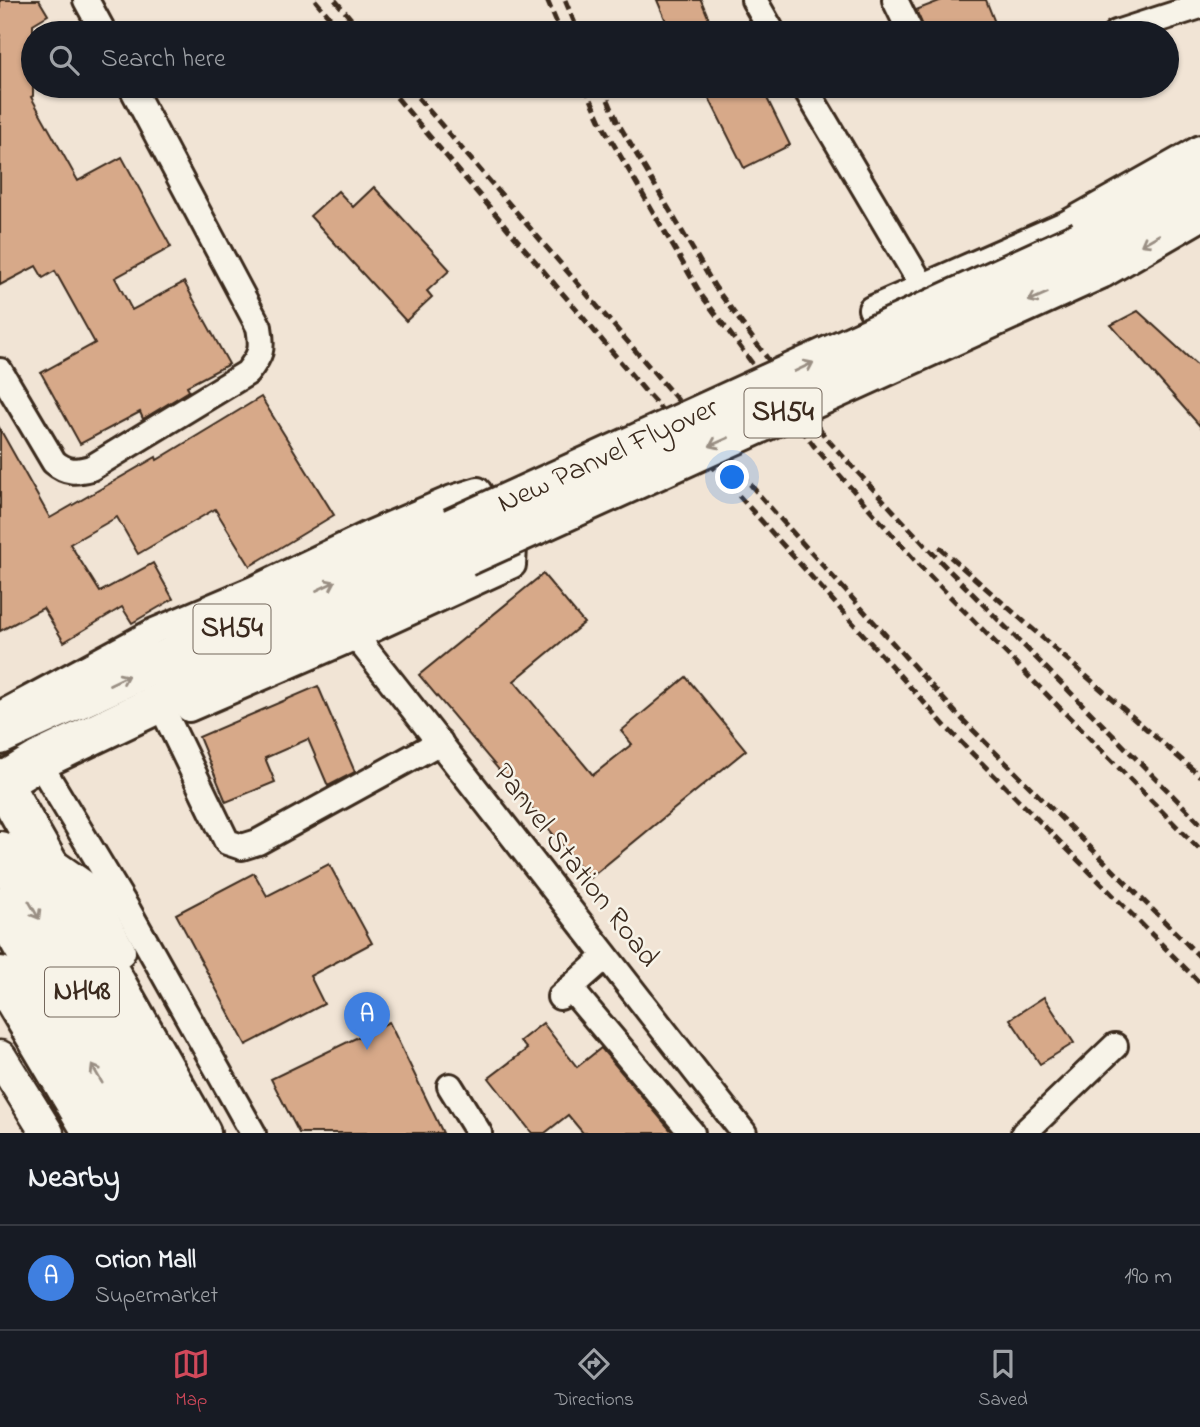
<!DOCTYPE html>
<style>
:root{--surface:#171b24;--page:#20242c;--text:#f1f3f6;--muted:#9ea1a6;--line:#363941;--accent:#d1495b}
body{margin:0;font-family:"Indie Flower",sans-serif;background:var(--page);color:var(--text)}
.you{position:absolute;left:733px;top:478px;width:24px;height:24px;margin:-18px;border:5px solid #fff;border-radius:50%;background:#1a73e8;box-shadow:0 0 0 10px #1a73e833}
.badge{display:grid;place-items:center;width:46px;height:46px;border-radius:50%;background:var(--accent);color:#fff;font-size:23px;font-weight:700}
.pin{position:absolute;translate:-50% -58px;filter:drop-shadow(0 2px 4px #0008)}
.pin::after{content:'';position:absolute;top:37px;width:24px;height:21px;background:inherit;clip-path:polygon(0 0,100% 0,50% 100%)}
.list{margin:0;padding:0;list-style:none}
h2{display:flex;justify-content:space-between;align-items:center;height:91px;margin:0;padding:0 28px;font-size:30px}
h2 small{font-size:23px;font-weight:400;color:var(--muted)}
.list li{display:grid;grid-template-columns:46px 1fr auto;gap:21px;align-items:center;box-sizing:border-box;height:105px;padding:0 28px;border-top:2px solid var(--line)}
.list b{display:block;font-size:26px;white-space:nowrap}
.list p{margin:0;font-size:23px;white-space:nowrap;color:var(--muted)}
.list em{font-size:23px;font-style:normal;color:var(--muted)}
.icon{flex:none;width:38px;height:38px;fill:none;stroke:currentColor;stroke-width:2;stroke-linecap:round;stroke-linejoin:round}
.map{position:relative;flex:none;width:1200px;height:1133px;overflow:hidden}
.search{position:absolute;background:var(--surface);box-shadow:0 2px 5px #0004;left:21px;right:21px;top:21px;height:77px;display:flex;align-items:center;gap:18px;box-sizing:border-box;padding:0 24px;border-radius:38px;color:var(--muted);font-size:26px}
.sheet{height:196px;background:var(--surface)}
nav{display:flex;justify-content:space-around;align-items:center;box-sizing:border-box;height:98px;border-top:2px solid var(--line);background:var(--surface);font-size:19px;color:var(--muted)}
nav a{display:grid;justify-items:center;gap:4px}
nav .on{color:var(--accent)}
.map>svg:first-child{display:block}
.building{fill:#d7a989;stroke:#3b2a1e;stroke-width:2}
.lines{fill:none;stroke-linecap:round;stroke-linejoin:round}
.minor-casing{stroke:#3b2a1e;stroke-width:30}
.tertiary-casing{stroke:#3b2a1e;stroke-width:37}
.primary-casing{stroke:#3b2a1e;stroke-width:44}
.trunk-casing{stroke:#3b2a1e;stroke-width:44}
.minor{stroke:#f7f3e8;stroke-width:24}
.tertiary{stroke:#f7f3e8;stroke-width:32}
.primary{stroke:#f7f3e8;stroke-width:38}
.trunk{stroke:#f7f3e8;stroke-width:38}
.rail{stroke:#3b2a1e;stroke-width:5;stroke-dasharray:10 5;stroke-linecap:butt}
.primary-bridge-casing{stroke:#3b2a1e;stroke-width:44;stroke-linecap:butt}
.primary-bridge{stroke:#f7f3e8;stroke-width:38}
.oneway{stroke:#998e83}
.labels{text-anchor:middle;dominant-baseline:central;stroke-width:5;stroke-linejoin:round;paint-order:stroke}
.shield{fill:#f7f3e8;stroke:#73665b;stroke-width:2}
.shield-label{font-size:28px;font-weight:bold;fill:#3b2a1e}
.street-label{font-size:30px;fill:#3b2a1e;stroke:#f7f3e8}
</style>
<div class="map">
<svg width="1200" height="1133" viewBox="0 0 1200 1133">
<rect width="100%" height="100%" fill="#f1e4d5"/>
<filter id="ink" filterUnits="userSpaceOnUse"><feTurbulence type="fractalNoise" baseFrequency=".0143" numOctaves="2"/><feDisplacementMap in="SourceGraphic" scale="14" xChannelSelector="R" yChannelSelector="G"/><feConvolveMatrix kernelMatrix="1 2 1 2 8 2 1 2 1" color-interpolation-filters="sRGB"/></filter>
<g filter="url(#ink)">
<g class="building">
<path d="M0 0H39L48 15 33 24V96L31 97 78 181 122 157 171 247 115 278 132 310 184 282 229 364 187 386 189 391 143 419 140 412 80 444 41 373 95 343 55 271 43 278 36 266 0 285Z"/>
<path d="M657 0H701L711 24 689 33H671Z"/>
<path d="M942 0H986L999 33H926L916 10Z"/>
<path d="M703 86H761L790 145 744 168Z"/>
<path d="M374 187 450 270 427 291 432 297 406 321 310 216 338 191 353 207Z"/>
<path d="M1138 311 1200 368V426L1111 325Z"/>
<path d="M261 397 334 515 250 566 215 509 138 554 117 517 70 544 100 592 153 563 173 599 132 623 122 607 64 642 43 608 0 631V429L50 518 156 457 157 460Z"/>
<path d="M543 574 584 623 514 681 593 775 632 744 621 731 686 677 746 750 590 878 419 675Z"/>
<path d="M318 686 355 772 328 786 308 739 265 758 275 782 226 802 199 737Z"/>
<path d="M329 864 372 943 310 976 324 1004 246 1045 176 914 254 873 267 896Z"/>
<path d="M1044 997 1074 1043 1040 1064 1010 1019Z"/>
<path d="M389 1022 443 1133H299L271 1079Z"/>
<path d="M543 1023 577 1067 601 1048 673 1133H583L568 1115 545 1133H532L489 1078 527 1049 520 1041Z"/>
</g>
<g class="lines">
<defs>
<g id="minor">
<path d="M86 0 104 33"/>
<path d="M754 0 773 33"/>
<path d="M895 0 911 33"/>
<path d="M1116 33 1200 6"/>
<path d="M804 86 923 287"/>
<path d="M871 309 1067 223 1200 148"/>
<path d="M0 371 54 462C67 473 76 472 91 468L247 373C261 355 263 350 259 327L131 86"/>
<path d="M356 637C487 801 614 968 744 1133"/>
<path d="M0 714 154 631 253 589 368 534 452 498 478 490 514 547 513 565 356 637 189 709"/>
<path d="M167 718 227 842 242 847 258 842 440 742"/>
<path d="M38 761 129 912 253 1133"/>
<path d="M570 988 692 1133"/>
<path d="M560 997 605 957"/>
<path d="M450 1086 479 1133"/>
<path d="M1024 1133 1115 1046"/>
</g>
<g id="tertiary">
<path d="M48 862 85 888 119 951"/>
<path d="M0 1057 47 1133"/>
</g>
<g id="primary">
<path d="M1081 241 1200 175"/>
<path d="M1100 269 1200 211"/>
<path d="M0 735 452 528"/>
<path d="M0 784 38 761 465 557"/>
</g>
<g id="trunk">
<path d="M0 779 201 1133"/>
<path d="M0 851 164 1133"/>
<path d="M0 907 131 1133"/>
<path d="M0 976 93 1133"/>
</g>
</defs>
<use href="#minor" class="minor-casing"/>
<use href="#tertiary" class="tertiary-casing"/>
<use href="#primary" class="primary-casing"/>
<use href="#trunk" class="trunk-casing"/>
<use href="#minor" class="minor"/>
<use href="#tertiary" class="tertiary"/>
<use href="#primary" class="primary"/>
<use href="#trunk" class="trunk"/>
<g class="rail">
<path d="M315 0 343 33"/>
<path d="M335 0 363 33"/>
<path d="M547 0 561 33"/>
<path d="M565 0 579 33"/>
<path d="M387 86 646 392 946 727 1200 983"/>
<path d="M408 86 768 505 957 714 1200 957"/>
<path d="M585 86 603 126 702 296 814 446 919 565 1200 850"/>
<path d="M602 86 618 123 715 287 826 438 936 557 1200 823"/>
<path d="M939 547 1200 776"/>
</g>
<defs>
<g id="primary-bridge">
<path id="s1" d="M452 528 1081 241"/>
<path d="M465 557 1100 269"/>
</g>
</defs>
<use href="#primary-bridge" class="primary-bridge-casing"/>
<use href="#primary-bridge" class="primary-bridge"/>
</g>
<defs><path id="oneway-shaft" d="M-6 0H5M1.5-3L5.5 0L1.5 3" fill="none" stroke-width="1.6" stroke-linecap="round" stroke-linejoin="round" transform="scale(1.75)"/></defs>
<g class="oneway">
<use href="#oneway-shaft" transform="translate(1150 240) rotate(150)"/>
<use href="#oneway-shaft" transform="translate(1038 297) rotate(156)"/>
<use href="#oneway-shaft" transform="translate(804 367) rotate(-25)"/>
<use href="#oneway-shaft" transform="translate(719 442) rotate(156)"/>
<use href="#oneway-shaft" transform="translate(326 586) rotate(-25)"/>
<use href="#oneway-shaft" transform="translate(119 680) rotate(-25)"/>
<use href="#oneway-shaft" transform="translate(34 910) rotate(60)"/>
<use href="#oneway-shaft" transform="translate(97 1074) rotate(-120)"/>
</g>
</g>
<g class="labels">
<g class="shield">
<rect x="744.5" y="388.5" width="77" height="49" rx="5"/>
<rect x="193.5" y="604.5" width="77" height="49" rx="5"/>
<rect x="45" y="967.5" width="74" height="49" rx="5"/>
</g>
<g class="shield-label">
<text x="783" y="413">SH54</text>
<text x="232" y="629">SH54</text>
<text x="82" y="992">NH48</text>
</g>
<g class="street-label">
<text stroke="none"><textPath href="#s1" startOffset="172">New Panvel Flyover</textPath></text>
<text transform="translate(575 866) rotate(52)">Panvel Station Road</text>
</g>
</g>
</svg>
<div class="you"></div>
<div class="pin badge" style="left:367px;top:1050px;background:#3f7fe0">A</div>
<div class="search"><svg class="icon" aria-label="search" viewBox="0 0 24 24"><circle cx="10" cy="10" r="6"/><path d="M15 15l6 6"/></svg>Search here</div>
</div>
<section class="sheet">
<h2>Nearby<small></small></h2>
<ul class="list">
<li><span class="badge" style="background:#3f7fe0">A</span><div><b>Orion Mall</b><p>Supermarket</p></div><em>190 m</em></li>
</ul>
</section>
<nav>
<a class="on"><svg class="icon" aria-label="map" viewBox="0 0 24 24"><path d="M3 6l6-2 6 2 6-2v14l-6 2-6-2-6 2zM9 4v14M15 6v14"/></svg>Map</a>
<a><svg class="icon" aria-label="directions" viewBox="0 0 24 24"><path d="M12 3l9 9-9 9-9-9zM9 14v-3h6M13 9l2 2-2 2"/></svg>Directions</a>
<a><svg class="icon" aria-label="saved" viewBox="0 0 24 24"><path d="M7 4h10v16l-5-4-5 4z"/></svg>Saved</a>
</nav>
